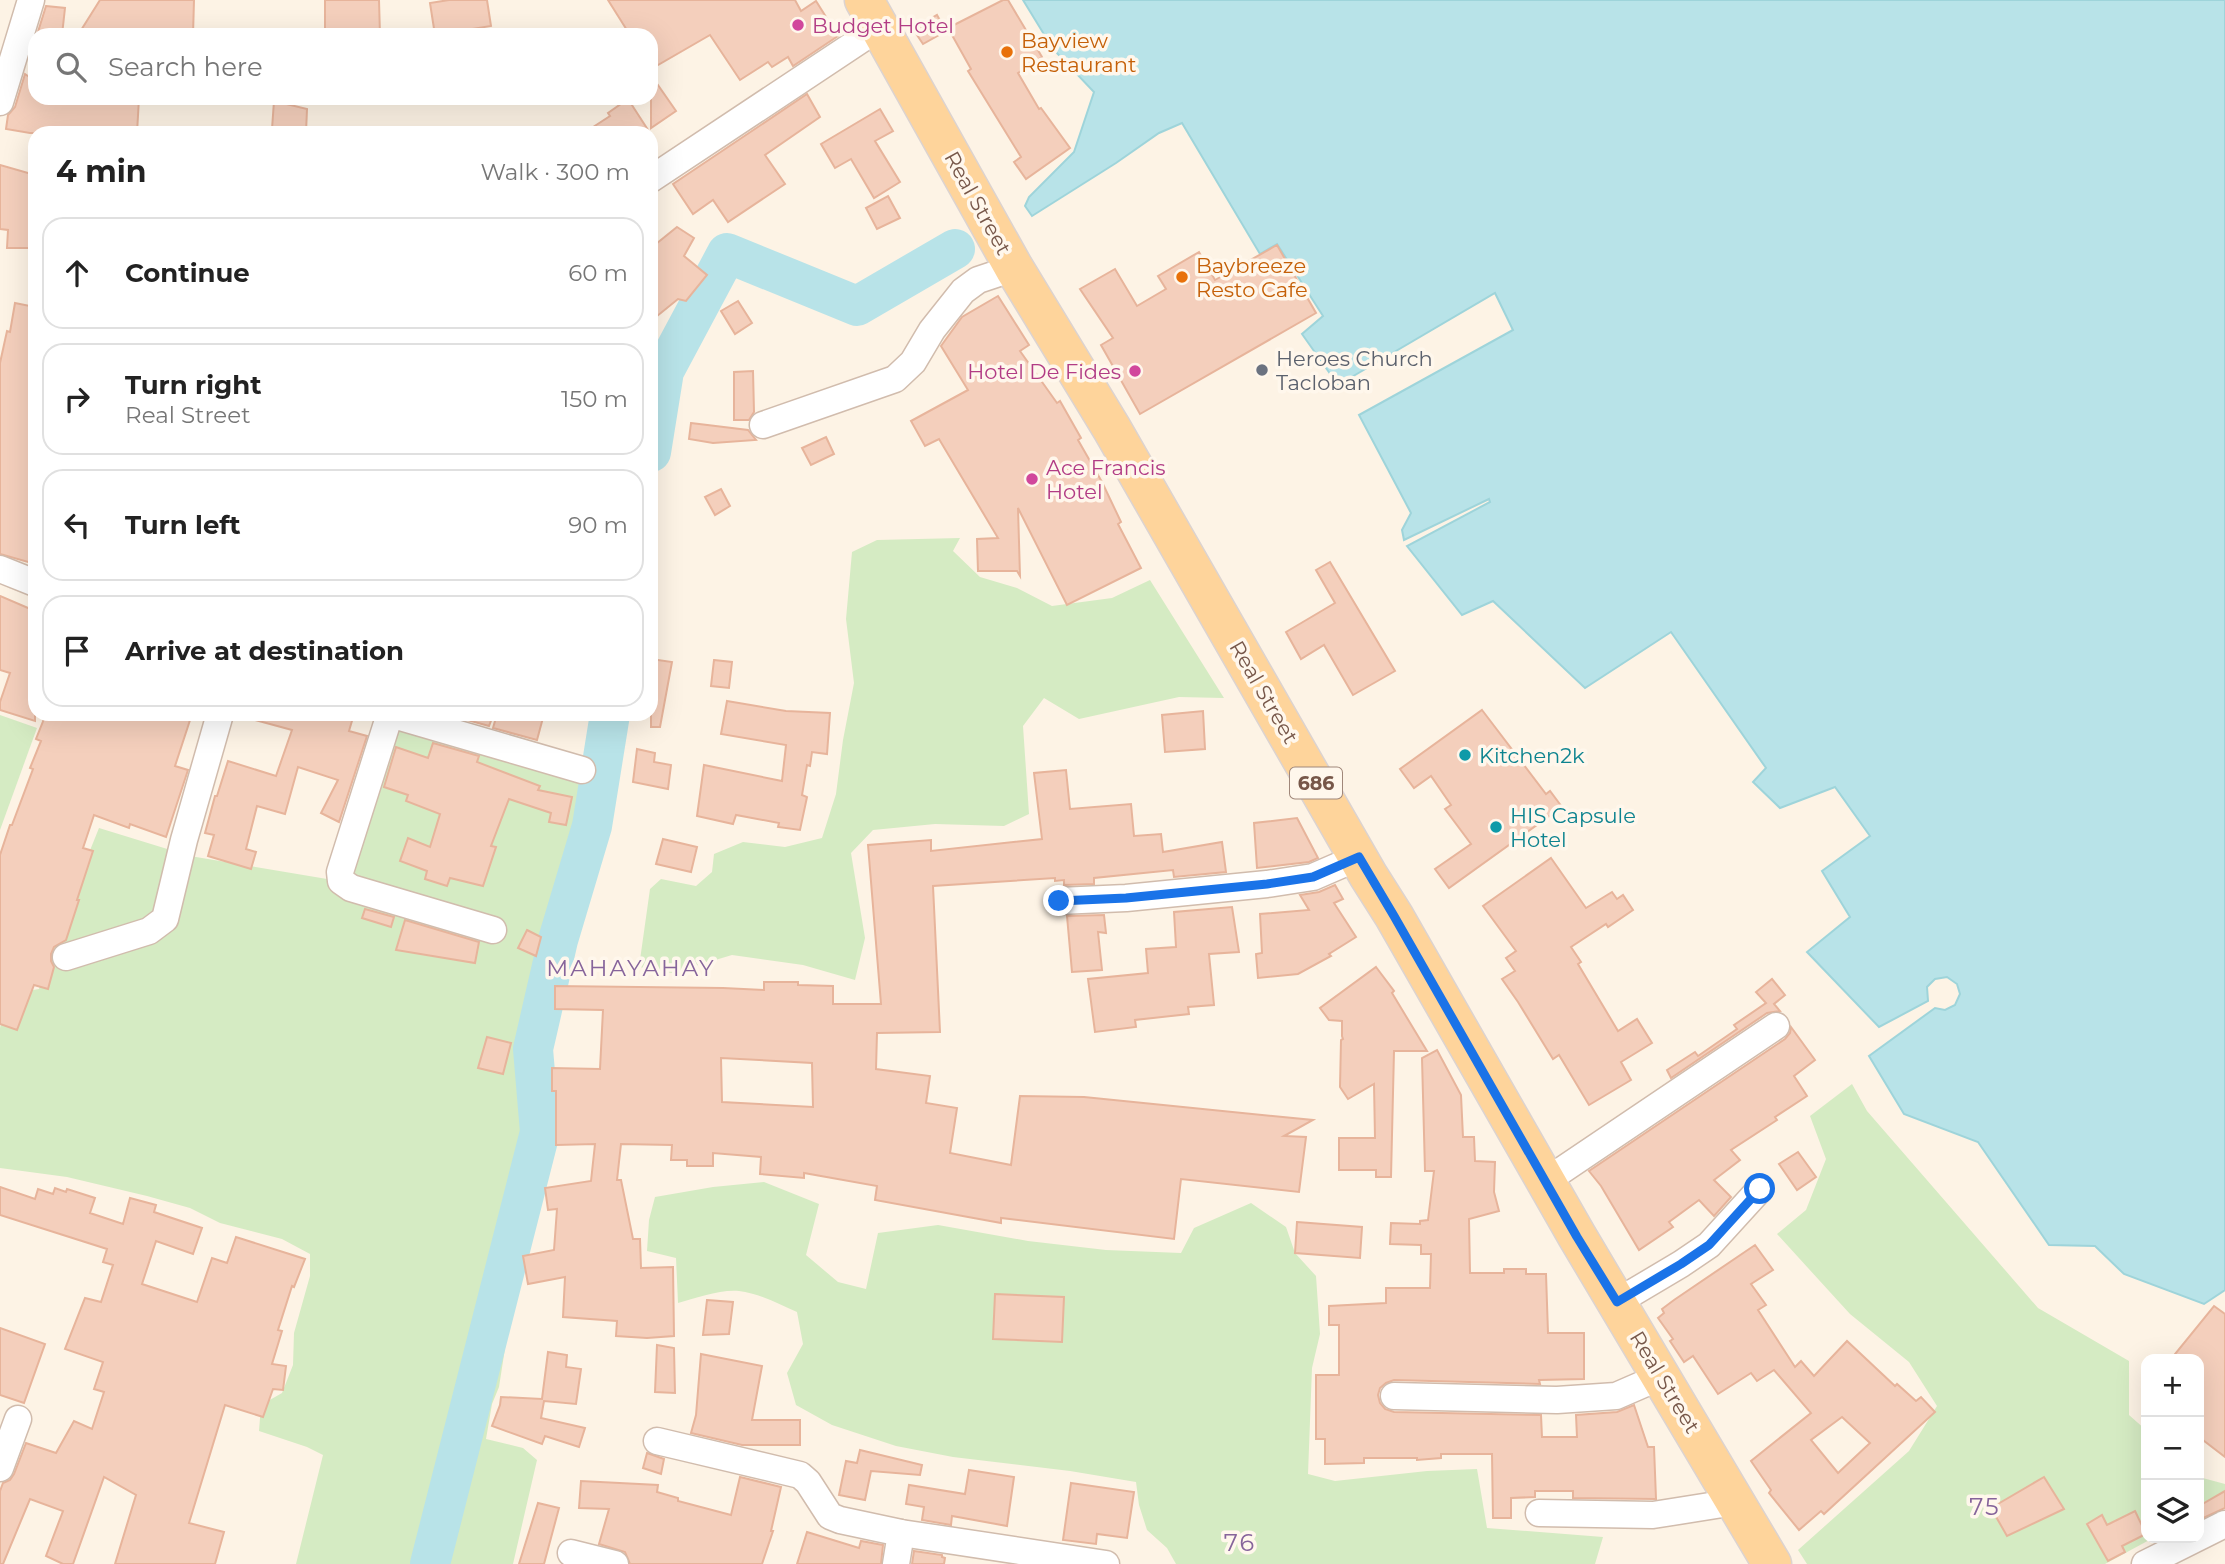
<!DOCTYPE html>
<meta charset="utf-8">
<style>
:root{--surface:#fff;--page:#f6f6f6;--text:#222;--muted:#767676;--line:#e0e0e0}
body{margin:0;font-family:Montserrat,sans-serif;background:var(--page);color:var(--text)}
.controls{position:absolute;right:21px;bottom:21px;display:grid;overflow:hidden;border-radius:14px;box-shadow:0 7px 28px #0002}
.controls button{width:63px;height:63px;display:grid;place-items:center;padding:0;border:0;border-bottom:2px solid var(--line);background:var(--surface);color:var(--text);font:35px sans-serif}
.stop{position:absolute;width:21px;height:21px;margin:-16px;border:5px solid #1a73e8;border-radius:50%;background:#fff}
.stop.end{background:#1a73e8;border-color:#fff;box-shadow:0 2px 7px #0008}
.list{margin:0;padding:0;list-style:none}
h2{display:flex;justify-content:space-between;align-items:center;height:91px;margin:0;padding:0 28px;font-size:30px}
h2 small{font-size:23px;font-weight:400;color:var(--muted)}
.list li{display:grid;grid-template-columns:46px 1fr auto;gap:21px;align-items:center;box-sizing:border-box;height:112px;margin:0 14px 14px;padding:0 14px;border:2px solid var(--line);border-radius:21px}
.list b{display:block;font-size:26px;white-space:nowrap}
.list p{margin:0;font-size:23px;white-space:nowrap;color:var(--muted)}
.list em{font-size:23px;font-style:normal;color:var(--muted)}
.icon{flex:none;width:38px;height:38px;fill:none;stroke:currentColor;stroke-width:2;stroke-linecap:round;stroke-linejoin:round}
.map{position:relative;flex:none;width:2225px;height:1564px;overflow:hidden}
.search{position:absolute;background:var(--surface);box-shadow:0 7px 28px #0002;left:28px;top:28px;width:630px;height:77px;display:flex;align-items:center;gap:18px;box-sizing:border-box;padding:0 24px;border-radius:21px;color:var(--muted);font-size:26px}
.panel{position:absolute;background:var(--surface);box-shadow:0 7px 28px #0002;left:28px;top:126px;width:630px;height:595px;border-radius:21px}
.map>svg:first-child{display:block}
.green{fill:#d5ebc3}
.water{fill:#b8e3e8;stroke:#9ed4da;stroke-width:2}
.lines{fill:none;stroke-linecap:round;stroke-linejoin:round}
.river{stroke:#b8e3e8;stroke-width:40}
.building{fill:#f4cfbc;stroke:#e7b49b;stroke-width:2;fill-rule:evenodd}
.minor-casing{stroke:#d1bcad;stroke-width:29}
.primary-casing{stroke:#dcd3d0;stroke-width:41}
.minor{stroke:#fff;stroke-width:26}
.primary{stroke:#fed49b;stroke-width:38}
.route{stroke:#1a73e8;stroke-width:9}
.hotel-dot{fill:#d1479c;stroke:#fff7ec;stroke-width:2.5}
.food-dot{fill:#e8710a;stroke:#fff7ec;stroke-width:2.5}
.worship-dot{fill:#6b7280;stroke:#fff7ec;stroke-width:2.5}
.culture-dot{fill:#0f9aa8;stroke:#fff7ec;stroke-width:2.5}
.labels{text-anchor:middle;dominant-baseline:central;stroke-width:7;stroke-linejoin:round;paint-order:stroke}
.shield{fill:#fff7ec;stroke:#a0877a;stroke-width:2}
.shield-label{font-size:19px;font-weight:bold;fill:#775749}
.hotel-label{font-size:21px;fill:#b23c85;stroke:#fff7ec;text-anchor:start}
.food-label{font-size:21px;fill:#c56008;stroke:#fff7ec;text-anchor:start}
.street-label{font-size:21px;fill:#775749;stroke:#fff7ec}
.worship-label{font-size:21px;fill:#5b616d;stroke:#fff7ec;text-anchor:start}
.culture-label{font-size:21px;fill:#0d838f;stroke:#fff7ec;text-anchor:start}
.neighbourhood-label{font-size:23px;letter-spacing:2px;fill:#86649b;stroke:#fff7ec}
.quarter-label{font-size:24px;letter-spacing:2px;fill:#86649b;stroke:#fff7ec}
</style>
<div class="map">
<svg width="2225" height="1564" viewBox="0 0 2225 1564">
<rect width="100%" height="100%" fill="#fdf3e5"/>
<g class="green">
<path d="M960 538 953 551 980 577 1017 588 1052 606 1112 598 1150 580 1224 698 1179 697 1079 719 1044 698 1023 726 1029 814 1004 826 935 824 873 830 851 853 865 938 855 980 803 965 732 955 672 973 639 967 650 889 661 879 696 886 712 872 714 854 743 842 785 847 822 838 836 794 843 740 854 683 846 619 852 552 877 540Z"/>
<path d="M0 715 37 728 0 830Z"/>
<path d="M393 716 595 781 592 826 558 940 550 984 541 1019 539 1056 548 1128 515 1284 499 1387 492 1404 486 1439 523 1448 537 1460 513 1564H296L323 1455 307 1447 259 1431 261 1405 282 1393 293 1365 294 1333 310 1276V1254L282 1239 220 1223 190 1208 147 1196 67 1177 0 1168V1028L9 994 39 989 54 940 99 828 190 856 333 880Z"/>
<path d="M1852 1084 1867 1111 2038 1308 2129 1361V1415L2146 1430V1538H2153L2105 1564H1807L1798 1550 1909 1451 1937 1406 1909 1362 1850 1314 1777 1234 1806 1210 1826 1159 1810 1116Z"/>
<path d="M764 1182 819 1204 806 1255 838 1282 866 1289 878 1233 938 1225 1028 1241 1106 1250 1181 1253 1194 1228 1251 1203 1286 1227 1295 1253 1316 1276 1320 1334 1312 1368 1308 1474 1335 1481 1427 1471 1477 1469 1487 1528 1603 1537 1595 1564H1176L1167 1548 1147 1530 1139 1505 1136 1482 1070 1471 953 1457 896 1446 832 1425 796 1405 787 1373 803 1344 797 1312C779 1304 758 1293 739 1291 722 1289 695 1298 678 1303L676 1258 647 1251 649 1220 655 1197 713 1187Z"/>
<path d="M2199 1477 2225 1484V1498L2199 1513Z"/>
</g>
<path class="water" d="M1023 0H2225V1290L2204 1304 2124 1274 2095 1246 2049 1245 1978 1142 1904 1114 1869 1056 1935 1008 1945 1010 1955 1005 1960 994 1957 984 1947 977 1935 979 1927 987 1928 1001 1879 1027 1807 952 1850 917 1822 871 1870 836 1835 787 1780 808 1753 782 1766 768 1671 632 1585 688 1493 601 1462 615 1407 546 1490 502 1489 499 1404 540 1402 530 1411 513 1359 415 1513 330 1495 293 1338 385 1302 334 1323 316 1277 244 1260 254 1182 123 1159 133 1116 163 1032 216 1025 206 1029 197 1074 152 1094 92 1053 49Z"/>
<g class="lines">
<g class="river">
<path d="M651 452 664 371 727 253 857 306 955 249"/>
<path d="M430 1564 540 1132 533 1049 558 940 592 826 610 714"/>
</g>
</g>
<g class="building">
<path d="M100 0H194L193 35H78Z"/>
<path d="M325 0H379L380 35H325Z"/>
<path d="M449 0H487L491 26 435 35 430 3Z"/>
<path d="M608 0H795L801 11 816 1 838 36 793 66 788 57 772 67 768 62 740 80 710 35 651 69V35H630Z"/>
<path d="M1003 0H1008L1042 57 1018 73 1039 109 1041 108 1070 148 1026 179 1014 162 1021 157 968 71 971 69 948 28Z"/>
<path d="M46 6 65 8 62 35H37Z"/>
<path d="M937 15 946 31 923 44 913 29Z"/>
<path d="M25 74 35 81V98H139L137 133H30L6 129 8 115 15 107Z"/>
<path d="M651 75 676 111 651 128Z"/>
<path d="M807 94 820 117 765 155 785 184 728 222 713 200 693 214 673 184Z"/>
<path d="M628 99 650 133H584L610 116 608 113Z"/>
<path d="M274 101 307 109 306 133 272 129Z"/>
<path d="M880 109 893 131 875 141 900 182 874 198 851 159 835 168 821 144Z"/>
<path d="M0 165 35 175 32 248H7L8 230 0 229Z"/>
<path d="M888 196 900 218 877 229 866 208Z"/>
<path d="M677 227 694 238 684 256 707 275 686 301 678 299 651 321V248Z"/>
<path d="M1277 245 1316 313 1140 414 1101 345 1113 338 1080 289 1115 269 1137 306 1166 289 1158 276 1199 252 1215 280Z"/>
<path d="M998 296 1029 345 1020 351 1057 403 1060 401 1081 438 1078 440 1102 482 1121 522 1118 524 1141 568 1067 605 1018 508 1020 576 1017 571H978L977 539 998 538 939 439 925 446 911 421 968 390 941 346 962 317Z"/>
<path d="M738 301 752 323 735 334 721 311Z"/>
<path d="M15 303 35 307V564L0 554V363L7 331 10 332Z"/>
<path d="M753 371 754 412 749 420H734V372Z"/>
<path d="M691 423 748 430 756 440 713 443 689 439Z"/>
<path d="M826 437 834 454 811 465 802 448Z"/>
<path d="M721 489 730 506 715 515 705 497Z"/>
<path d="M1330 562 1395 671 1353 695 1324 645 1301 659 1286 632 1335 603 1316 570Z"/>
<path d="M0 596 35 611V721L0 710V702L10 673 0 670Z"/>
<path d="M651 659 672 662 660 727H651Z"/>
<path d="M714 660 732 662 729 688 711 686Z"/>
<path d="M727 701 786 711 830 713 827 754 812 752 810 766 807 765 802 795 807 797 800 830 778 827 779 823 736 815 733 824 697 816 704 765 782 781 786 745 721 734Z"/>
<path d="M1482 710 1546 794 1550 791 1562 807 1449 888 1435 869 1471 844 1445 809 1451 805 1431 776 1414 788 1400 769Z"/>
<path d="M1203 711 1205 749 1165 752 1162 715Z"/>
<path d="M46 714H192L175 766 188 770 166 837 130 824 129 828 94 815 83 848 93 851 77 900H79L66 940 54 947 51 954V961L54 967 48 989 34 985 17 1030 0 1024V855L10 825H12L33 769 30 768 41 741 36 739Z"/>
<path d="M255 714H354L349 731 367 736 339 822 321 813 338 780 298 767 285 814 257 806 246 849 256 852 251 869 208 856 214 835 205 833 215 796H217L228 761 276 776 292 730 255 720Z"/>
<path d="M446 714H481L492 718 489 726Z"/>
<path d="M497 714H544L537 740 493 728Z"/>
<path d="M433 743 479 756 477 762 540 786 538 790 572 797 566 825 549 822 551 813 509 799 491 846 496 847 483 886 450 878 447 886 425 879 427 871 400 861 408 838 430 847 440 814 406 801 408 795 384 787 396 747 428 758Z"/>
<path d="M637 749 655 753 654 762 671 765 668 789 633 782Z"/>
<path d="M1066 770 1070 809 1131 804 1134 836 1161 834 1163 852 1222 842 1226 872 1174 877 1173 870 1094 878V884L1064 885V880L1055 881V878L933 886 940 1032 877 1033 876 1069 930 1076 926 1103 957 1108 950 1153 1011 1165 1020 1096 1084 1097 1313 1120 1284 1136 1306 1137 1299 1192 1181 1179 1174 1239 1001 1218V1223L875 1200 877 1186 804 1173V1178L760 1174 761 1157 713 1153V1166H687V1160H671L672 1145 621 1144 617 1180H621L633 1239H640L641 1268 673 1267 674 1336 647 1338 616 1336 617 1321 563 1317 565 1277 528 1284 523 1256 554 1250 557 1209 548 1210 545 1188 591 1181 595 1144 556 1145V1091H552V1068L600 1069 603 1010 555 1009V986L723 988 764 990V982H798V985L833 986V1004H881L868 845 931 840V851L1042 839 1034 773ZM721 1058 812 1063 813 1107 722 1102Z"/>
<path d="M1297 818 1318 858 1309 862 1257 868 1254 823Z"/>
<path d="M663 839 697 847 691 872 656 864Z"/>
<path d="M1551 858 1586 908 1612 892 1617 899 1623 895 1633 910 1608 927 1606 924 1571 947 1581 962 1578 964 1618 1031 1637 1019 1652 1043 1621 1062 1631 1080 1589 1105 1559 1055 1553 1059 1518 1002 1502 979 1515 971 1506 958 1516 951 1483 906Z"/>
<path d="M1335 885 1343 899 1334 903 1356 937 1329 954 1331 956 1298 974 1258 978 1256 954 1262 953 1260 914 1309 910 1300 895 1319 892Z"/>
<path d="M1232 907 1239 952 1209 954 1214 1005 1188 1007 1189 1014 1135 1020 1136 1027 1095 1032 1088 979 1148 973 1146 949 1176 947 1174 912Z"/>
<path d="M365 909 394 917 391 927 362 918Z"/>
<path d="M1104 915 1106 933 1098 932 1102 970 1072 972 1067 916Z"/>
<path d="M405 920 479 942 475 963 396 950Z"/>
<path d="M527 930 541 937 536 956 518 948Z"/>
<path d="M1376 967 1394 991 1392 993 1427 1051H1394L1391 1177H1376V1170H1339V1138H1375L1374 1084 1348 1099 1340 1087 1341 1040 1343 1039 1342 1036V1021L1329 1020 1320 1008Z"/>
<path d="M1772 979 1785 995 1774 1004 1780 1011 1767 1013 1671 1078 1667 1070 1695 1052 1698 1056 1737 1029 1734 1025 1766 1003 1756 992Z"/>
<path d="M1791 1027 1815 1060 1794 1076 1807 1096 1775 1117 1777 1120 1731 1150 1740 1160 1714 1180 1731 1197 1714 1216 1699 1200 1669 1222 1673 1227 1639 1250 1601 1186 1589 1171 1785 1039 1790 1033Z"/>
<path d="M487 1037 511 1043 503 1074 478 1068Z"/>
<path d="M1437 1050 1461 1095 1463 1137H1474L1475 1161 1495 1162 1494 1192 1499 1211 1469 1219 1470 1273H1504V1269H1526V1274H1546L1548 1333H1584V1379L1539 1380 1540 1384 1394 1380 1386 1383 1380 1388 1378 1395 1380 1403 1385 1409 1394 1412 1541 1415 1542 1437H1577L1576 1415 1617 1412 1634 1405 1648 1447H1654L1656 1499 1573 1498V1491H1535V1497L1511 1498V1518H1493L1492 1454H1441V1458L1417 1460V1458H1364V1463L1325 1464V1439H1316V1375H1339V1325H1329V1306L1386 1303V1288H1430L1431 1254H1421V1245L1390 1244 1391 1223 1420 1224V1221L1428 1220 1434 1171H1425L1422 1058Z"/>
<path d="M1798 1152 1816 1177 1797 1190 1779 1164Z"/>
<path d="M0 1187 35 1199 38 1189 53 1194 55 1188 66 1192 67 1189 95 1198 90 1213 123 1224 130 1198 156 1205 154 1212 202 1228 193 1254 156 1241 142 1284 197 1302 212 1258 227 1263 236 1237 305 1259 294 1287 292 1286 278 1330 282 1331 272 1364 286 1366 283 1390 273 1389 263 1417 225 1405 189 1523 224 1532 215 1564H115L136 1495 104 1477 73 1564H63L46 1556 63 1511 30 1499 3 1564H0V1491L3 1483 10 1480 14 1474 26 1443 56 1453 74 1421 92 1429 104 1392 94 1389 103 1362 65 1349 85 1298 101 1302 113 1265 103 1262 107 1249 0 1215Z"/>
<path d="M1297 1222 1362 1227 1360 1258 1295 1253Z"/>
<path d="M1755 1245 1773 1270 1751 1284 1766 1305 1758 1310 1795 1367 1801 1361 1814 1376 1847 1341 1895 1386 1897 1384 1916 1401 1921 1397 1935 1412 1824 1514 1821 1511 1799 1530 1769 1493 1771 1490 1751 1461 1811 1413 1774 1370 1757 1381 1751 1373 1718 1394 1693 1356 1684 1362 1670 1341 1673 1339 1658 1318 1664 1313 1662 1309 1674 1300ZM1842 1417 1870 1443 1838 1473 1811 1440Z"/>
<path d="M995 1294 1064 1297 1062 1342 993 1339Z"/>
<path d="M707 1300 733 1302 729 1334 703 1335Z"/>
<path d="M2214 1306 2225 1314V1457L2199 1437V1359H2171Z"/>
<path d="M0 1328 45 1344 24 1403 0 1395Z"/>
<path d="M657 1345 674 1348 675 1393 655 1392Z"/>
<path d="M548 1352 567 1355 566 1367 581 1369 576 1404 544 1401 541 1418 585 1428 579 1447 545 1436 542 1444 492 1426 500 1405 501 1397 542 1399Z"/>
<path d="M701 1354 762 1366 752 1420H800V1445H742L691 1433 696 1415Z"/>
<path d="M860 1450 922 1465 920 1475 871 1471 865 1500 839 1495 846 1461 857 1463Z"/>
<path d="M647 1453 664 1459 661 1474 643 1468Z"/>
<path d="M969 1470 1014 1477 1007 1526 952 1516 951 1525 922 1520 924 1507 906 1504 909 1485 965 1494Z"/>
<path d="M740 1477 781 1487 771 1531H773L762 1564H630L625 1552 599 1544 609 1509 579 1508 581 1481 658 1485 657 1492 678 1498V1501L731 1515Z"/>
<path d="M2044 1477 2064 1509 2007 1536 1991 1508Z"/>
<path d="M1071 1483 1134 1492 1127 1538 1097 1534 1096 1544 1063 1540Z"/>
<path d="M2225 1491V1508L2199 1520V1506Z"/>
<path d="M538 1503 559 1508 544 1564H519Z"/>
<path d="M2135 1511 2146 1534 2122 1546 2125 1552 2108 1561 2087 1524 2102 1515 2107 1525Z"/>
<path d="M807 1532 859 1548 861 1541 883 1545 881 1564H797Z"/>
<path d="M914 1551 942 1555V1557L945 1558 944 1564H912Z"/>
</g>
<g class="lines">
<defs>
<g id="minor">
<path d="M0 102 31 0"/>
<path d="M651 179 880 27"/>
<path d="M763 425 895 379 913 362 932 330 963 291 978 280 1014 268"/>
<path d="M0 569 35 583"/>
<path d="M390 714 340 872 341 881 351 888 493 930"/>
<path d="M390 714 582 770"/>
<path d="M1059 901 1126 898 1267 884 1313 877 1359 857"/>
<path d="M66 957 149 931 165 919 184 840 220 714"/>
<path d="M1546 1181 1776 1026"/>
<path d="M1617 1302 1681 1264 1709 1245 1760 1189"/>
<path d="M1394 1396 1557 1400 1616 1396 1662 1376"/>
<path d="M657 1441 800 1475 808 1482 830 1516 840 1520 901 1533 1106 1564"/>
<path d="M0 1468 18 1419"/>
<path d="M1539 1513 1653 1515 1735 1502"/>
<path d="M571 1553 615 1564"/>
<path d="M896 1564 901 1533"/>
<path d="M2145 1564 2225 1524"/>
</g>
<path id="primary" d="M864 0 1014 268 1112 429 1368 875 1394 916 1577 1236 1772 1564"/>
</defs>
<use href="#minor" class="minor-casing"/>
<use href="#primary" class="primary-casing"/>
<use href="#minor" class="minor"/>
<use href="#primary" class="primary"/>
</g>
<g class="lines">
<path class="route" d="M1059 901 1126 898 1267 884 1313 877 1359 857 1394 916 1577 1237 1617 1302 1681 1264 1709 1245 1760 1189"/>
</g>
<g class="hotel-dot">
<circle cx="798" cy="25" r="7"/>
<circle cx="1135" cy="371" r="7"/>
<circle cx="1032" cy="479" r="7"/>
</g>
<g class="food-dot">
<circle cx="1007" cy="52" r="7"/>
<circle cx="1182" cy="277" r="7"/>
</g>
<circle class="worship-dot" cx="1262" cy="370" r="7"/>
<g class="culture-dot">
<circle cx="1465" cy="755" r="7"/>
<circle cx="1496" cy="827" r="7"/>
</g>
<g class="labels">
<rect class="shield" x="1290" y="767.5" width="52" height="31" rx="5"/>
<g class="shield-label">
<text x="1316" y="783">686</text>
</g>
<g class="hotel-label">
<text x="812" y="25">Budget Hotel</text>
<text x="1121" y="371" text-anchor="end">Hotel De Fides</text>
<text x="1046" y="467">Ace Francis<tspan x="1046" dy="24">Hotel</tspan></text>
</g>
<g class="food-label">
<text x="1021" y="40">Bayview<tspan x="1021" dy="24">Restaurant</tspan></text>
<text x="1196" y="265">Baybreeze<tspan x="1196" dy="24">Resto Cafe</tspan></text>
</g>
<g class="street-label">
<text transform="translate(978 203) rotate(61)">Real Street</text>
<text transform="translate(1264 692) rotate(60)">Real Street</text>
<text transform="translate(1665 1382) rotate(59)">Real Street</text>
</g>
<g class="worship-label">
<text x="1276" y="358">Heroes Church<tspan x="1276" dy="24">Tacloban</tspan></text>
</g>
<g class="culture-label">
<text x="1479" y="755">Kitchen2k</text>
<text x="1510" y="815">HIS Capsule<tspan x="1510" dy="24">Hotel</tspan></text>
</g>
<g class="neighbourhood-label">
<text x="631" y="968">MAHAYAHAY</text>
</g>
<g class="quarter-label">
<text x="1985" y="1506">75</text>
<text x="1240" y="1542">76</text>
</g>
</g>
</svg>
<div class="controls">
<button>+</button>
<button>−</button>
<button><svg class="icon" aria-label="layers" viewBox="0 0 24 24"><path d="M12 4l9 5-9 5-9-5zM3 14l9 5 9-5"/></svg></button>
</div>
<div class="stop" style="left:1760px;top:1189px"></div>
<div class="stop end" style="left:1059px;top:901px"></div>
<div class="search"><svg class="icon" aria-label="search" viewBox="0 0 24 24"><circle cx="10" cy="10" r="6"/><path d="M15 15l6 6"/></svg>Search here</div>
<section class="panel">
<h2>4 min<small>Walk · 300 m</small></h2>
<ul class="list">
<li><svg class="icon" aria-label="ahead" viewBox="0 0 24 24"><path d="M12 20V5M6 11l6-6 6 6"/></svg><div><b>Continue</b></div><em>60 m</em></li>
<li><svg class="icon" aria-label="right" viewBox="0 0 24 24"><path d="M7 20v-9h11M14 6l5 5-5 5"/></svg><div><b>Turn right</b><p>Real Street</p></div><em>150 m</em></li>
<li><svg class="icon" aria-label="left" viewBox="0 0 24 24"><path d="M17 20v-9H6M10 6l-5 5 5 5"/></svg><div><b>Turn left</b></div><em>90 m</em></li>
<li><svg class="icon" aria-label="arrive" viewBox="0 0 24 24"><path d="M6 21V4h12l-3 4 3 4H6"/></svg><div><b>Arrive at destination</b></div></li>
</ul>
</section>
</div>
